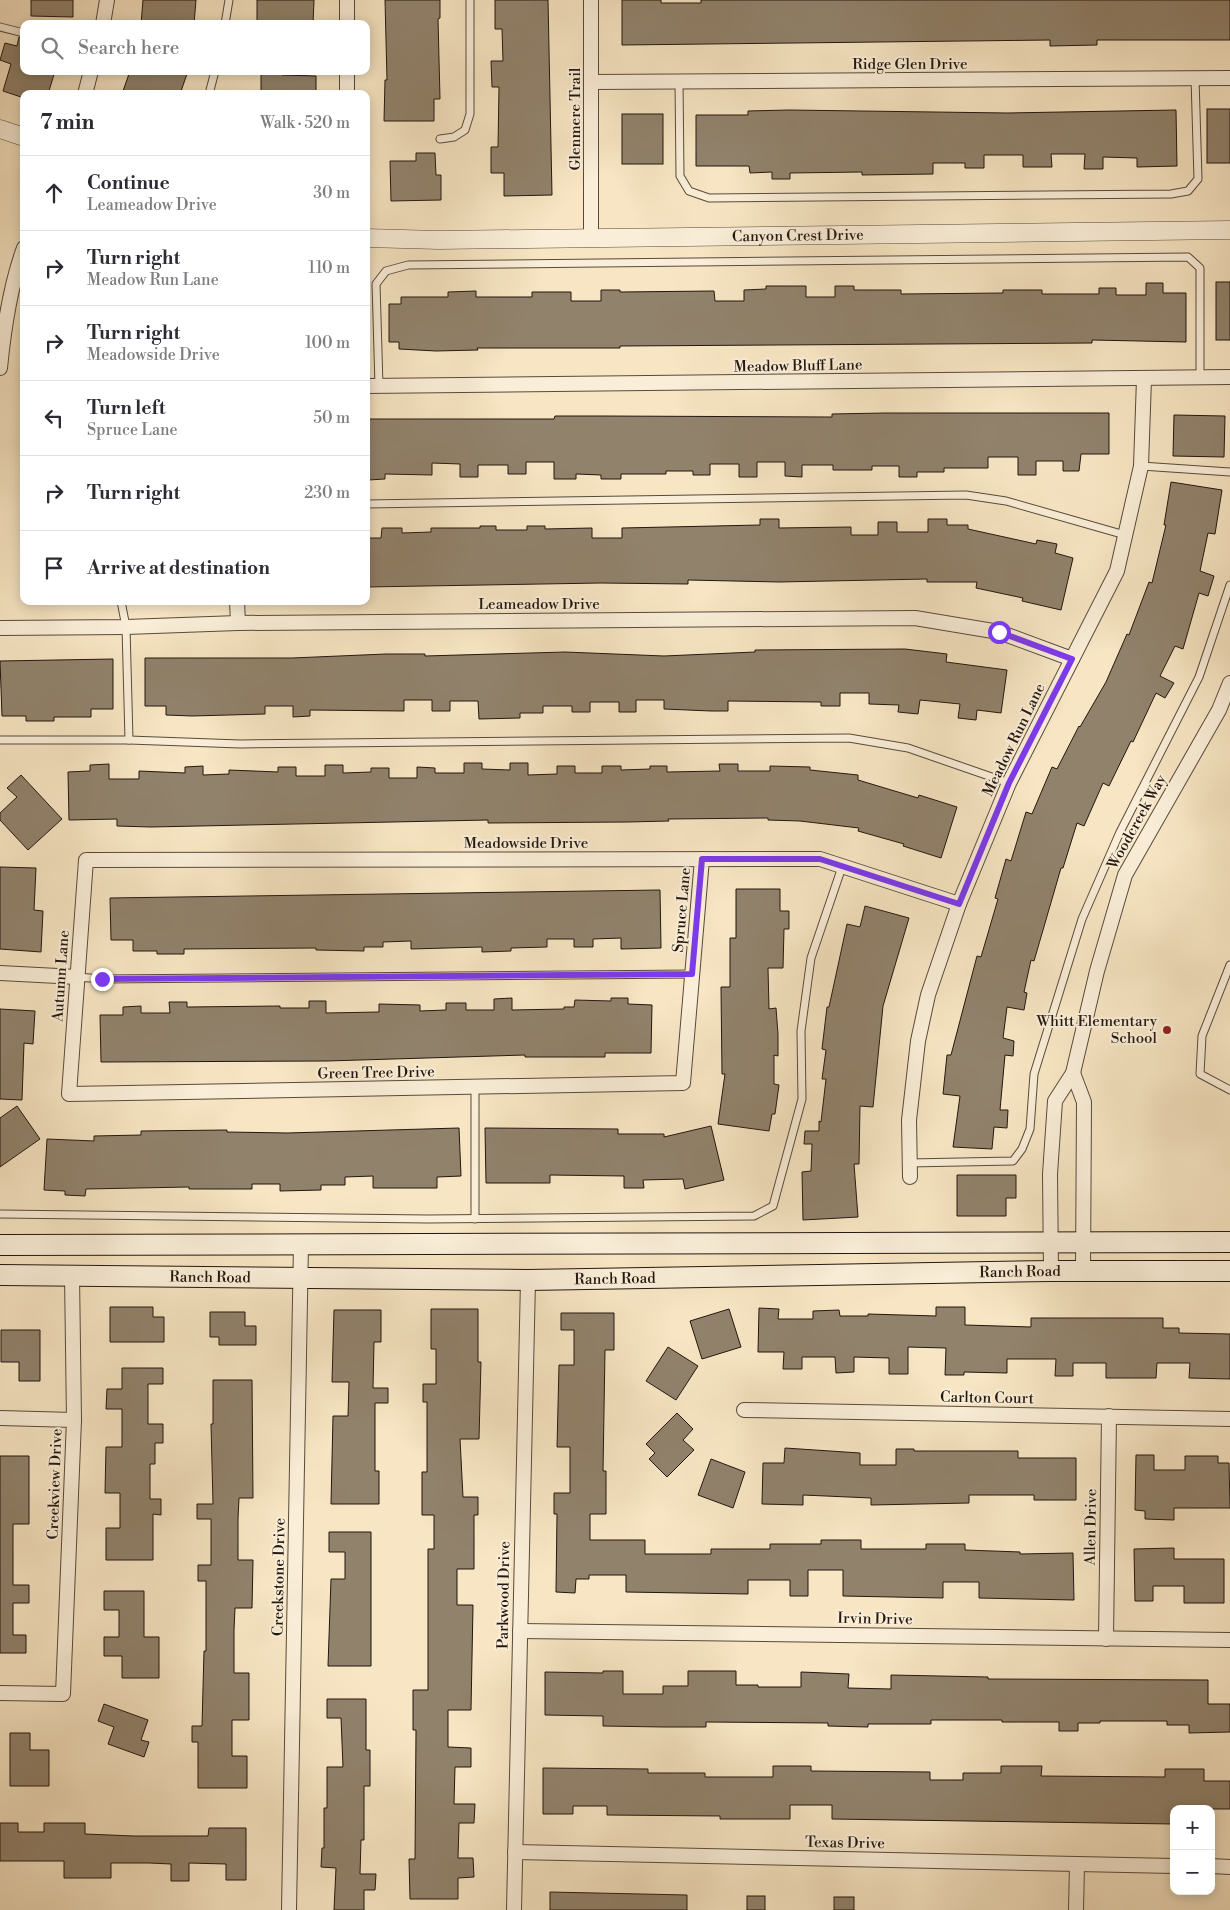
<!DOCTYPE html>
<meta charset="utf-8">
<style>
:root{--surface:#fff;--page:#f7f7f7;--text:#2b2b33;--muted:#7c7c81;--line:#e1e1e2}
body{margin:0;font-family:"Libre Bodoni",serif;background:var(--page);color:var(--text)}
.controls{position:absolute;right:15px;bottom:15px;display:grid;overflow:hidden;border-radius:10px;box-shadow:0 2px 12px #0003}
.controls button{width:45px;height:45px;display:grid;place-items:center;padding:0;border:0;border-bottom:1px solid var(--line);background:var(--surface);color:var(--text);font:25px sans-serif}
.stop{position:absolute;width:15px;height:15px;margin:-11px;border:4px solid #7c3aed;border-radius:50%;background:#fff}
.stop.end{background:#7c3aed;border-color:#fff;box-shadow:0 1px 5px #0008}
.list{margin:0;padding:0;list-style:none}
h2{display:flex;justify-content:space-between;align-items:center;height:65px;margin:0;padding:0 20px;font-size:21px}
h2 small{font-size:16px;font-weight:400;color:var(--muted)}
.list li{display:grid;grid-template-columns:32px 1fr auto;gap:15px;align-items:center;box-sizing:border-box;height:75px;padding:0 20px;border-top:1px solid var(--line)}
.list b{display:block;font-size:19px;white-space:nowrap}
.list p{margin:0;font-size:16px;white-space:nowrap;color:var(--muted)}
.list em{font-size:16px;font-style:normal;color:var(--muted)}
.icon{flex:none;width:28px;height:28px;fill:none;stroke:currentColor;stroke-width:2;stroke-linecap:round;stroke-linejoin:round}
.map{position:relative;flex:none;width:1230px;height:1910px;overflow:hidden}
.search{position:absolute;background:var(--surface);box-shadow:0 2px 12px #0003;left:20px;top:20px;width:350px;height:55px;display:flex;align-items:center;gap:12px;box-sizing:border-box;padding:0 18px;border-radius:10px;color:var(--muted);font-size:19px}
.panel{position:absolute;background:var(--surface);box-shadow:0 2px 12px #0003;left:20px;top:90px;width:350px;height:515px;border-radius:10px}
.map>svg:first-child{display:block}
.building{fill:#91826c;stroke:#23170e}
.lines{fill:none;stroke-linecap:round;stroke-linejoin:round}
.service-casing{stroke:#584a3b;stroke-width:9}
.minor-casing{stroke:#584a3b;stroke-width:16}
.tertiary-casing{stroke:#584a3b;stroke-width:19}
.secondary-casing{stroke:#23170e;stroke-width:22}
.service{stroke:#faeed8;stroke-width:7}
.minor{stroke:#faeed8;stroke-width:14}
.tertiary{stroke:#faeed8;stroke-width:18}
.secondary{stroke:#faeed8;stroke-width:20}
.route{stroke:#7c3aed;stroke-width:6}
.poi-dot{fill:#8f2418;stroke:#faeed8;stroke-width:2}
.labels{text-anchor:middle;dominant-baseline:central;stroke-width:4;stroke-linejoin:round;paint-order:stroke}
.street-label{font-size:15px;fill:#23170e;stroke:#faeed8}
.poi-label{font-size:15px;fill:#23170e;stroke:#faeed8;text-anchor:end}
</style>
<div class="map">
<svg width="1230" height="1910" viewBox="0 0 1230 1910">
<rect width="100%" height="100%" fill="#f7e5c3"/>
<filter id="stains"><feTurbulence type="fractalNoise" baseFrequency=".004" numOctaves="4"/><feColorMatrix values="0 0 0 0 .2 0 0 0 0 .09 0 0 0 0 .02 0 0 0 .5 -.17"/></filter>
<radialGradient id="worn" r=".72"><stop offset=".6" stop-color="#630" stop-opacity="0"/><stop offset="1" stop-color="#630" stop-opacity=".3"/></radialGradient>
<g class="building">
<path d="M31 0H73V17L31 16Z"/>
<path d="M143 0H196L194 24H141Z"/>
<path d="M257 0H314L313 24H257Z"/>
<path d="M385 0H440V18L438 19 440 99H434V121H384L385 80H387Z"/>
<path d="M495 0H548L552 195 504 196V173H491V147H498L499 87H492L491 61H503L502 29H495Z"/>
<path d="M622 0H661V3H701V0H1230V40H1097V45L1050 46V40L622 45Z"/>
<path d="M19 37 24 38V71H55L48 94H24V98L3 91 11 64 0 60 5 43 17 46Z"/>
<path d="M130 71H188L180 94H122Z"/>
<path d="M261 71H282V75L316 76V94H261Z"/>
<rect x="1207" y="109" width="23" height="54"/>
<path d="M789 110 1007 113 1176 110 1177 166 1137 167V158L1103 157V169H1084L1085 154H1051L1052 167H1023V155H984V168H965V163H933V174L862 175V172L790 173V179H772V172L750 173 749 166H696V115H748V111Z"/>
<rect x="622" y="114" width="41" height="50"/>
<path d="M416 153H435L436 175H441V200L391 201 390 161H416Z"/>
<rect x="1216" y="282" width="14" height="58"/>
<path d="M1146 283H1163V293H1186V342L1092 340V343L620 346V348H477L478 350 436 351 399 349V342H389V304H401V297H448V292L476 291V297H532V292H571V301H601V290H620V292L714 291 715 301H744V290L766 289V286H806V297H835V286H854V290H901V294L1003 293V290H1042V294H1099V288H1116V295H1146Z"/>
<path d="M884 413H1109V454H1081L1079 471H1063V461H1036V475H1018V457H988V468H944V472H917V477H899V466H872V470H833V465H802V477L785 476V462H757V477H739V464H710V475H693V471H666V474H621V479H601V475L576 474V479H554V462H526V474H508V465H478V477H460V464L432 463V475L385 474V479L368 480 367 419H554L555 416H601L832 417V414Z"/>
<path d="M1174 415 1225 416 1224 457 1173 456Z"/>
<path d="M1171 482 1222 490 1215 534 1208 533 1200 571 1214 576 1208 596 1199 593 1183 649 1175 646 1160 676 1174 683 1165 698 1156 693 1133 742 1131 741 1109 786 1103 783 1084 826 1077 823 1063 868H1061L1034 961 1031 960 1024 992 1027 993 1024 1010 1007 1007 1003 1038 1014 1041 1013 1056 1005 1055 1000 1110H1008L1007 1128 994 1127 992 1149 953 1147 960 1096 943 1094 947 1055H951L977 956 981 957 998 899 995 898 1006 859 1011 861 1026 812 1032 814 1052 767 1057 769 1079 726 1080 727 1106 682 1127 634 1129 635 1149 582 1152 583 1166 525H1164Z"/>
<path d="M760 519H779V528L851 527V535H878V522H897V532H928V519H947V525H968V529L1036 544 1037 540 1057 544 1055 553 1073 558 1061 610 1022 601 1023 598 976 588 977 582H927V579L779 582 688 580V584L601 583 366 587V538H381L382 528H402V533L431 532V528H480V526H496V530H527V526H545V529L592 528V538H622V528L760 525Z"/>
<path d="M905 649 947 654 946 662 1007 670 1001 713 977 710 976 720 958 718 960 704 920 700 918 714 898 712 899 705 869 704V693H840V706H821V702L728 701V711H711L664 709V700H636V712H619V702H590V712H572V706H543V713H520V718L479 719 478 701H450V711H432V700H404V711L310 710V716L293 717V706H265V714L192 716 166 715V706H145V658H292L386 654H425V656L565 652 664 656 755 652V650Z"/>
<path d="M113 659V709H91V717H54V721H26V716H2L0 661Z"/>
<path d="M464 763H482V769L510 770V763H528V775L557 774V766H575V773H602V766H621V770L650 769V766H667V772L720 771 719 764H738V771H770V766L810 767V770L858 775V780L918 798 919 795 957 807 941 858 903 846 904 844 858 831 859 828 800 821 768 820V818L668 819 669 821 628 822 488 823V820L151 827 117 826V819L69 820 68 772 90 771V765L109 764V779H139V771L185 773V767L203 766V775L229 774V770L278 772V767H296V776H325V765H343V773L371 772V768H389V778H417V767L435 768V773H464Z"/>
<path d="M21 775 62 819 28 850 0 820V813L17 797 7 788Z"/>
<path d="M0 867 36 868 34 910 43 911 41 952 0 949Z"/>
<path d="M736 889H780V911H789V929H784L783 968H768L769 1009 776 1008 778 1034V1056L774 1055V1084L779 1085 775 1114H772L769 1131 718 1124 725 1074H722L721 987H730V938H736Z"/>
<path d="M660 890 661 948 621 949V938L593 939V947H574V939H547V947L511 948V951L482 952V947L411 949V941L383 942V947H364V951L316 950V948L184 949V954H157V951H133V940H111L110 898Z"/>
<path d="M865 906 909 918 883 1006 873 1107 860 1106 859 1164H854L858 1217 803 1220 802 1172 811 1171 812 1144H804L805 1131H819V1121L821 1122 826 1079H822L826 1050 822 1049 827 1007H829L847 924 860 927Z"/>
<path d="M512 998V1010L564 1009V1007H574L575 1000 611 1001V998H628V1004L652 1005 651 1053H605V1057H525V1055L327 1061 101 1062 100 1015H123V1007L141 1006V1013H170L169 1002H187V1007L280 1006V1008H309V1001H326V1013L379 1012V1004L420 1005V1011L446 1010V1003H466V1010H494V999Z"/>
<path d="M0 1009 35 1011 33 1044 24 1043 22 1100 0 1099Z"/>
<path d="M17 1106 40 1139 0 1167V1118Z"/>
<path d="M711 1126 724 1180 685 1189 683 1179 643 1180 644 1188H624V1176L550 1175V1183H486L485 1128 618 1129V1134H664V1137Z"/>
<path d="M459 1128 461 1176 437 1177V1188H373V1176L345 1177V1185H321V1190L280 1191V1184H252V1189H189V1187L86 1189 85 1196 65 1195V1191L44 1190 47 1139 94 1141V1136L141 1135V1131L227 1130V1132L287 1133Z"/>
<path d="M957 1175H1016V1198H1006V1216H957Z"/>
<path d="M110 1307H153V1317H164V1342H110Z"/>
<path d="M936 1307H965V1325L1031 1327V1318H1163V1328H1179V1333L1230 1334V1379L1189 1378 1190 1363H1157L1156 1378H1106V1363H1073V1376H1055L1056 1359H1007V1373L964 1372V1375H945L946 1348 908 1347V1374H889V1358L854 1357V1372L836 1373 835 1357H802V1369H783L784 1352H758L759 1308 779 1309 778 1319H813V1311L839 1310 840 1316H868V1314L936 1316Z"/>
<path d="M431 1309H478V1362H481L479 1439H460L463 1497H478V1515H474V1569H457V1605H473L471 1710H448V1747L471 1748V1767H455L454 1804H475L474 1823H459L458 1858H473L474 1877 458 1878V1899H410L409 1859H415L416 1730H413V1690H428V1549H434V1515H422V1472H427V1402H423V1384H436V1349H431Z"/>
<path d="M729 1309 741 1347 702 1359 690 1321Z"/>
<path d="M334 1310H381V1342H374L373 1388H388V1403H375V1471H379V1504H331L333 1416H348L349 1382H332Z"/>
<path d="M210 1312H245V1326H256V1345H219V1337H210Z"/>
<path d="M561 1313H614V1350H605L603 1471H606V1514H590V1540H645V1554H711V1549H770V1544H821V1540H861V1549H926V1544H965V1550L1020 1552V1554L1073 1553 1074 1600 979 1598V1582H943V1598L843 1596V1570H808V1596H790V1580H748V1594L626 1592V1575H589V1579H576L575 1593 556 1592 557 1514H554V1493H570V1447H557L559 1365H574V1330H561Z"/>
<path d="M1 1330H40V1381H19V1362H1Z"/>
<path d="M668 1347 698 1366 676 1400 646 1381Z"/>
<path d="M122 1368H163V1384H148V1424H163V1443H155V1464H150V1499H161V1515L153 1514V1560H106V1528H120V1493H105L106 1447H122V1409H106L107 1389H122Z"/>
<path d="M213 1380H252L253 1498H239L238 1519V1560H253L252 1608H235L234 1630V1673H249V1720H232V1756H247V1788H198V1742H192V1726H202L204 1651H206V1581H198V1565H211V1519H197V1504H213L211 1424H213Z"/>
<path d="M677 1413 693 1429 683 1440 694 1450 667 1477 649 1459 655 1453 646 1444Z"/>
<path d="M785 1448 860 1453V1465H896V1449H914V1451H1018V1458H1076V1500H1034V1495H969V1503L871 1505V1498L803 1495V1505L762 1504 763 1463H784Z"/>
<path d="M1136 1455H1154V1470H1185V1456H1218V1463H1229L1230 1508H1174V1520L1145 1519V1511L1135 1510Z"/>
<path d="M0 1456H29V1524H13V1585H29V1603H13V1635H26V1653H0Z"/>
<path d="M711 1459 745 1472 733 1508 698 1495Z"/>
<path d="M329 1532H371V1666H328L331 1579H345V1552H329Z"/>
<path d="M1174 1548V1559H1224V1603H1184V1586H1153V1601H1135L1134 1549Z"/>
<path d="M104 1591H144V1637H159V1678H122V1656H104V1637H119V1610H104Z"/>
<path d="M603 1671H623V1694H663V1686H688V1671H736V1685H758V1687H801V1672L849 1674 848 1688 891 1689V1675L988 1677V1679L1208 1680V1704H1230V1732L1189 1733V1725H1167V1721H1100V1723H1078V1731H1059V1722H1002V1720H931V1724H868V1727L828 1726V1723L706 1722V1727H663L603 1726V1716L545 1715V1672L603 1673Z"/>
<path d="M327 1699H366V1750H370V1786H364V1840H361L360 1874H376L375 1890H364V1910H334L336 1868 321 1867 322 1848H324V1808H327V1767H343L341 1718H327Z"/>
<path d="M104 1704 148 1720 141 1740 149 1742 144 1757 108 1744 114 1727 98 1721Z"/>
<path d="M10 1733H30V1750H49V1786H10Z"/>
<path d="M773 1766H811V1771L930 1772V1780H963V1773H1001V1766H1042L1041 1776 1165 1777V1769H1204V1781H1230V1809H1174V1824L832 1819V1805H790V1819H720V1816L607 1815V1806H573V1814H543V1768L648 1769V1773H705V1777H773Z"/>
<path d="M0 1823H18V1832H44V1823H85V1834L134 1836H208L209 1828H246V1880H226V1864L189 1863V1881H171V1864L149 1863H111V1878H64V1861H0Z"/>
<path d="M550 1892 687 1895V1910H550Z"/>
<rect x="747" y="1896" width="18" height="14"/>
<rect x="834" y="1897" width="20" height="13"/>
</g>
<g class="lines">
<defs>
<g id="service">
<path d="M225 24 229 0"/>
<path d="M0 27 24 33"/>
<path d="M679 82 680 176 689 191 709 198 1171 194 1188 191 1198 179 1195 78"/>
<path d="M209 94 215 71"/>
<path d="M440 139 454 137 465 130 470 114V0"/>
<path d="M379 386 376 284 386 271 408 265 1188 257 1200 268V377"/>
<path d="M1141 466 1230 472"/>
<path d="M366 504 966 495 1006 501 1125 535"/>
<path d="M121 601 126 627 129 740"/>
<path d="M0 740H129L240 744 849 738 908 748 1009 783"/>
<path d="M1230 965 1202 1036 1200 1074 1230 1090"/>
<path d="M77 977 102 979 692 974"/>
<path d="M475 1087V1219"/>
<path d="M909 1163 1013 1161 1022 1149 1030 1129 1034 1074 1082 919 1120 832 1199 677 1230 585"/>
<path d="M0 1214 428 1219 754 1216 773 1206 802 1099 801 1031 811 958 842 867"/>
</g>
<g id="minor">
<path d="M347 0V24"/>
<path d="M591 0V238"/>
<path d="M103 24 107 0"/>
<path d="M347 71V94"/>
<path d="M591 82 1230 78"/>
<path d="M85 94 91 71"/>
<path d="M0 368C4 327 10 286 24 248"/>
<path d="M366 386 1230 377"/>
<path d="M237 601 238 623"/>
<path d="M0 628 126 627 238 623 915 618 999 632 1072 659"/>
<path d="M702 859 683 1083 69 1094 86 860 820 859 959 904"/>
<path d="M0 973 77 977"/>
<path d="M1073 1073 1084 1102 1083 1271"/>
<path d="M910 1177 909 1120 918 1041 928 995 959 904 1009 783 1117 571 1141 466 1144 379"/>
<path d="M1051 1271 1050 1174 1055 1101 1073 1073 1097 971 1125 875 1219 710 1230 683"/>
<path d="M744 1410 1230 1419"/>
<path d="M0 1418 74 1420"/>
<path d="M520 1631 1230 1640"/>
<path d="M1106 1639 1109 1416"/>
<path d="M0 1693 63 1694 74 1420 72 1275"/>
<path d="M515 1852 1174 1866"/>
<path d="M1211 1866 1230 1867"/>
<path d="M289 1910 301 1244"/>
<path d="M514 1910 528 1280"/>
<path d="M1076 1910 1077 1864"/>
</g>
<g id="tertiary">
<path d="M0 129 24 137"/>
<path id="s1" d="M366 238 439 240 1230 230"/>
</g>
<g id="secondary">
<path d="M0 1245 1230 1242"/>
<path id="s2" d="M0 1275 528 1280 1051 1271H1230"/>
</g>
</defs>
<use href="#service" class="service-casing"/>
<use href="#minor" class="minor-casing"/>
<use href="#tertiary" class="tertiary-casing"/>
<use href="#secondary" class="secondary-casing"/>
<use href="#service" class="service"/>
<use href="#minor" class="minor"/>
<use href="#tertiary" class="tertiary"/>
<use href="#secondary" class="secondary"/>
</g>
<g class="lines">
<path class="route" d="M102 979 692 974 702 859H820L959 904 1009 783 1072 659 999 632"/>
</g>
<circle class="poi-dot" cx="1167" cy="1030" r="5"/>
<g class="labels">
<g class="street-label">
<text x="910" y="64">Ridge Glen Drive</text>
<text transform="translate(575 119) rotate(-90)">Glenmere Trail</text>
<text stroke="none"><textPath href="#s1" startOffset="432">Canyon Crest Drive</textPath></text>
<text transform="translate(798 366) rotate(-1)">Meadow Bluff Lane</text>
<text x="539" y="604">Leameadow Drive</text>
<text transform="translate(1014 740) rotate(-64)">Meadow Run Lane</text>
<text transform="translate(1137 822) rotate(-61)">Woodcreek Way</text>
<text x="526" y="843">Meadowside Drive</text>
<text transform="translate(682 910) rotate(-85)">Spruce Lane</text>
<text transform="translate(61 976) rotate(-86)">Autumn Lane</text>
<text transform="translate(376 1073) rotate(-1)">Green Tree Drive</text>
<text stroke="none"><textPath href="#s2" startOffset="1020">Ranch Road</textPath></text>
<text stroke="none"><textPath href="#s2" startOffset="210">Ranch Road</textPath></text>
<text stroke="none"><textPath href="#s2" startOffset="615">Ranch Road</textPath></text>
<text transform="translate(987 1398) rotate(1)">Carlton Court</text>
<text transform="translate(55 1484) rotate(-88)">Creekview Drive</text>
<text transform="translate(1091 1527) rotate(-89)">Allen Drive</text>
<text transform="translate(279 1577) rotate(-89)">Creekstone Drive</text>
<text transform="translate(504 1595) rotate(-89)">Parkwood Drive</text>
<text transform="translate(875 1619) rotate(1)">Irvin Drive</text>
<text transform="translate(845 1843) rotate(1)">Texas Drive</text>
</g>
<g class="poi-label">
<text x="1157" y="1021">Whitt Elementary<tspan x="1157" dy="17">School</tspan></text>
</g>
</g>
<rect width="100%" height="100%" filter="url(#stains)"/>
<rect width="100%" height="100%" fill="url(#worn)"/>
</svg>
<div class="controls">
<button>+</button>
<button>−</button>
</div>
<div class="stop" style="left:999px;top:632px"></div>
<div class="stop end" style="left:102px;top:979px"></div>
<div class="search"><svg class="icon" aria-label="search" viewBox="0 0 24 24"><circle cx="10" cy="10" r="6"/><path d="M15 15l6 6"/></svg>Search here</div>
<section class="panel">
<h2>7 min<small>Walk · 520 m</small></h2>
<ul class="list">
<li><svg class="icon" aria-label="ahead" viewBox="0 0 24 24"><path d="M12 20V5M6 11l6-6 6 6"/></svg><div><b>Continue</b><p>Leameadow Drive</p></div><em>30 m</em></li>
<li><svg class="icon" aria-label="right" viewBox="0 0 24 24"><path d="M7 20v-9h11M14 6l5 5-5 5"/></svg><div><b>Turn right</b><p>Meadow Run Lane</p></div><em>110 m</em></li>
<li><svg class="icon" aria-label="right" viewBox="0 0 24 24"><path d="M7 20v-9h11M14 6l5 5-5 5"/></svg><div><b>Turn right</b><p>Meadowside Drive</p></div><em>100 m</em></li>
<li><svg class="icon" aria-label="left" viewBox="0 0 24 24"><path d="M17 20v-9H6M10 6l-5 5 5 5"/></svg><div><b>Turn left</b><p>Spruce Lane</p></div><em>50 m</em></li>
<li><svg class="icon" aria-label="right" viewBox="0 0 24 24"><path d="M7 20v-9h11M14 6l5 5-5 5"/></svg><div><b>Turn right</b></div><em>230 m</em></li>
<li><svg class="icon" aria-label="arrive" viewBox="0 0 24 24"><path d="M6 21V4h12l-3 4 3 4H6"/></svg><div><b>Arrive at destination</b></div></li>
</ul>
</section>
</div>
